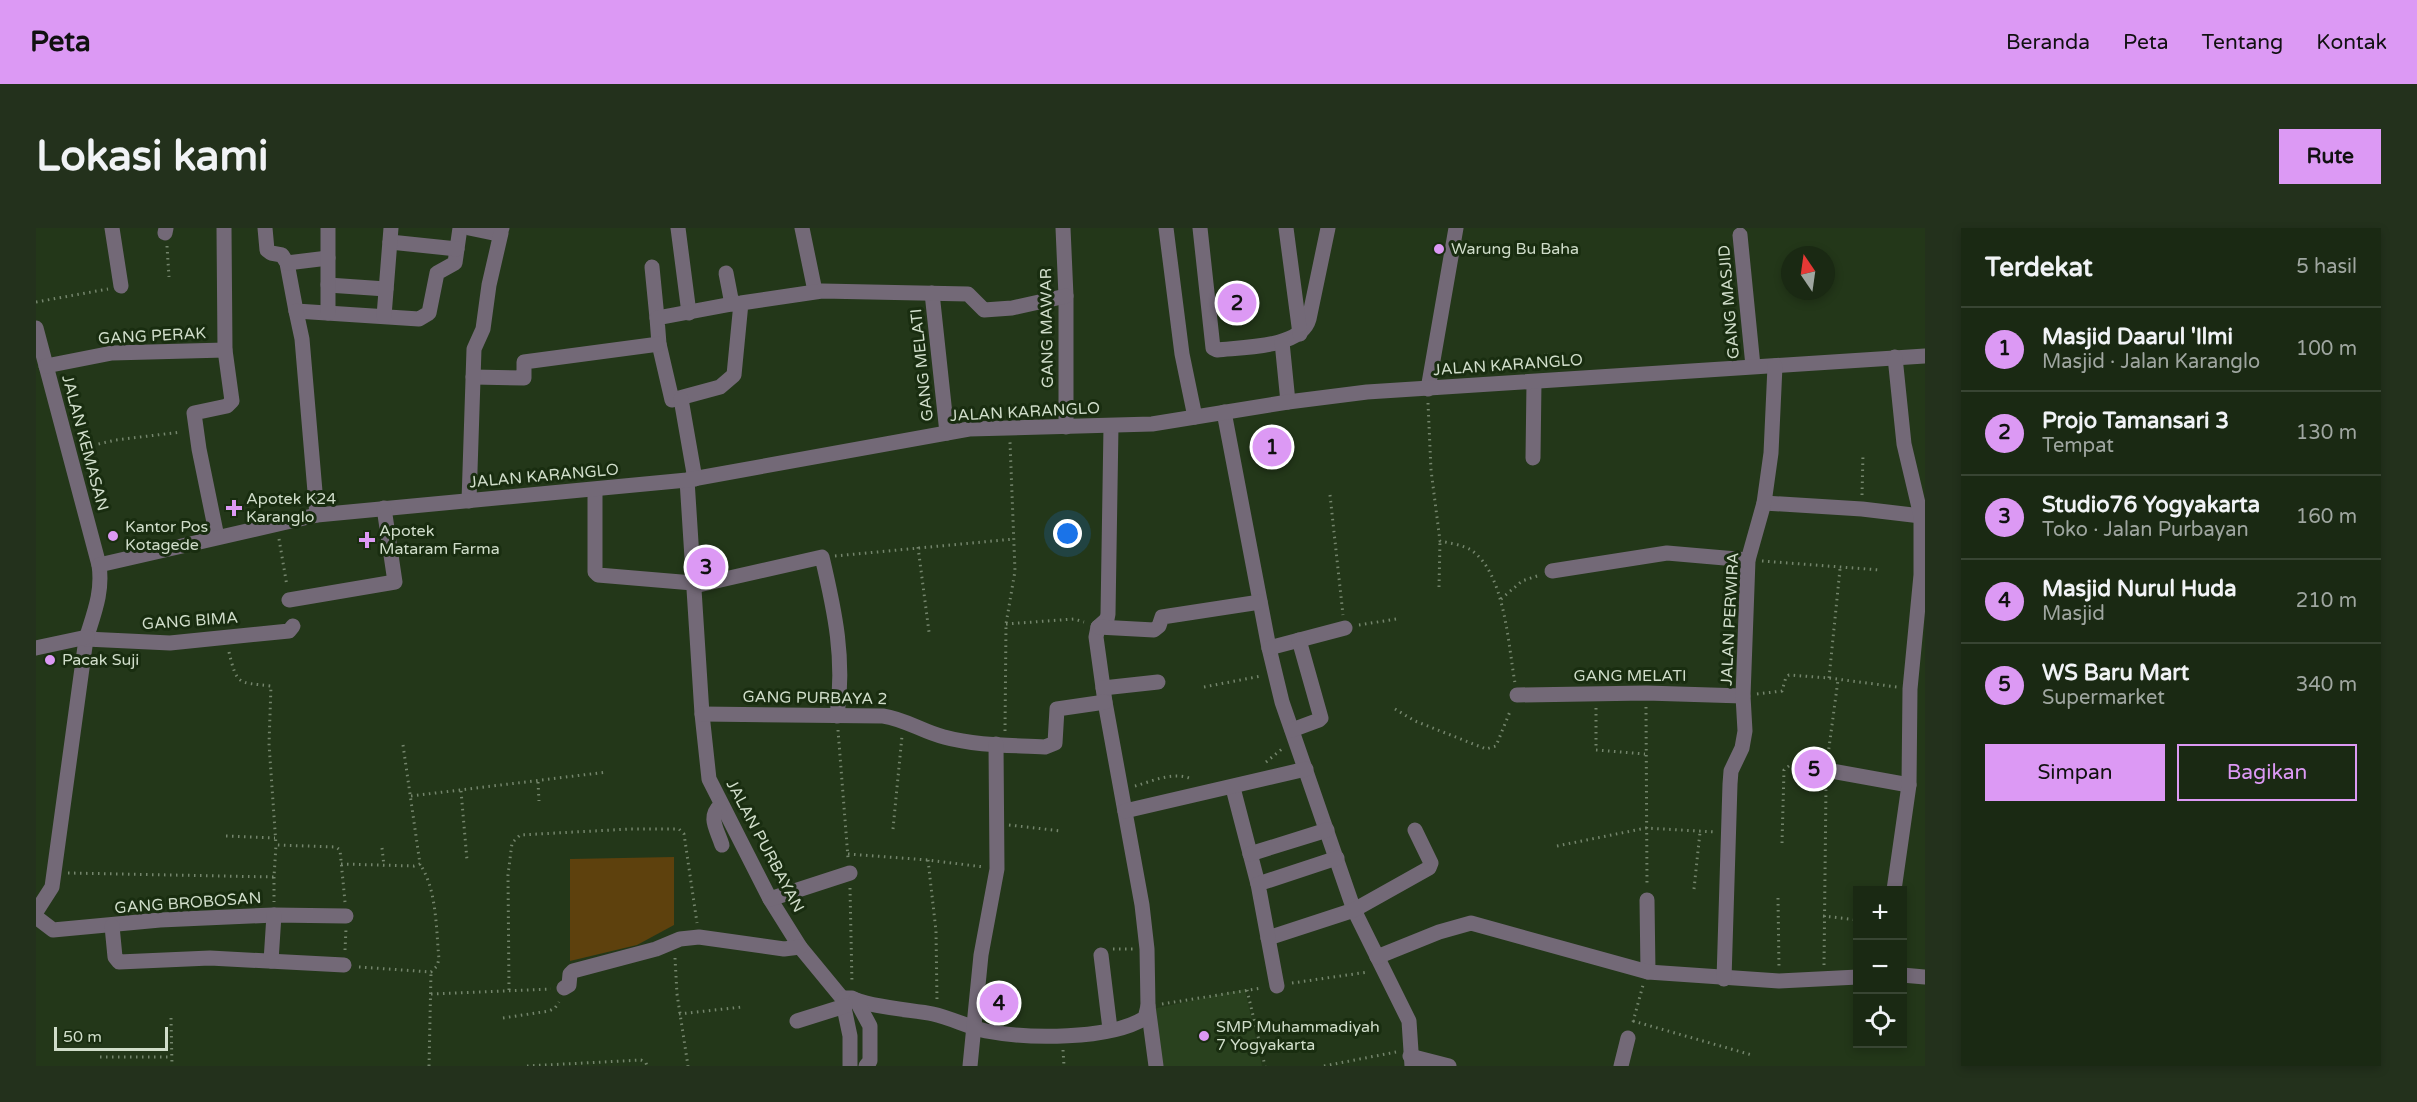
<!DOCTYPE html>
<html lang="id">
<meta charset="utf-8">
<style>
:root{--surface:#1a2913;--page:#23311c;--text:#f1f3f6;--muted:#9fa6a0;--line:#384533;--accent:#dc99f4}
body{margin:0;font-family:"Varela Round",sans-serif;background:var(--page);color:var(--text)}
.controls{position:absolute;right:18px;bottom:18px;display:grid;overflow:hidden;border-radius:0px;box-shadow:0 3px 9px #0003}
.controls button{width:54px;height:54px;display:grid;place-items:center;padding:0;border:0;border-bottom:2px solid var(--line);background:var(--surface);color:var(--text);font:30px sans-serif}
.compass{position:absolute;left:1745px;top:18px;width:54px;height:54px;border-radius:50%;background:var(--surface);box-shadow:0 3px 9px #0003;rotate:347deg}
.scale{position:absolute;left:18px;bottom:15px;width:114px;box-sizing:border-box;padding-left:6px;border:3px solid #d0ddca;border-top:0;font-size:16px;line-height:21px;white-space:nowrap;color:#d0ddca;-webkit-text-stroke:4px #192d10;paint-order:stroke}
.you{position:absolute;left:1032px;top:306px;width:21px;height:21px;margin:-15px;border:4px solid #fff;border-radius:50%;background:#1a73e8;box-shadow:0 0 0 9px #1a73e833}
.badge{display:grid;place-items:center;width:39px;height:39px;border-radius:50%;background:var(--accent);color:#111;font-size:20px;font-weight:700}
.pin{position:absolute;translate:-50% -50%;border:3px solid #fff;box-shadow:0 2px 6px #0006}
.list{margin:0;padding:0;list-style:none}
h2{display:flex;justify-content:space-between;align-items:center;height:78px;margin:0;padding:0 24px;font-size:26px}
h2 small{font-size:20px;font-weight:400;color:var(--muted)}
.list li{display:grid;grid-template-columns:39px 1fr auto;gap:18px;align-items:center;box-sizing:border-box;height:84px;padding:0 24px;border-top:2px solid var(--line)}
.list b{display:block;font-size:22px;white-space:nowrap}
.list p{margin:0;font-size:20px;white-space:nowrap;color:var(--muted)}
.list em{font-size:20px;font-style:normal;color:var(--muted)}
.actions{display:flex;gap:12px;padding:18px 24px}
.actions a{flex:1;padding:14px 0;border:2px solid var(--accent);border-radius:0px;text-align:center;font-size:21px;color:var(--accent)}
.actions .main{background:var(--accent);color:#111}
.icon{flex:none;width:33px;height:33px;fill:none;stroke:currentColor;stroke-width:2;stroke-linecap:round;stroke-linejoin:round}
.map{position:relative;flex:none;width:1889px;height:838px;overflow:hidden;border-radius:0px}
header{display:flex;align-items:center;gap:36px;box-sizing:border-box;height:84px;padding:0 30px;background:var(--accent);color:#111}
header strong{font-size:28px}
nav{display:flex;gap:33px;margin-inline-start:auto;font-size:21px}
.intro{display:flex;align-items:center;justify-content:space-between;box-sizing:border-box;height:144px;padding:0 36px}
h1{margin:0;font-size:42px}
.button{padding:15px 27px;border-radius:0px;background:var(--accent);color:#111;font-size:21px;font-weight:700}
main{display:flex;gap:36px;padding:0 36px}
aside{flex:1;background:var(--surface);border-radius:0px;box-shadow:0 3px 9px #0003}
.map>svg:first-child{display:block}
.built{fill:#29411e}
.green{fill:#5e410d}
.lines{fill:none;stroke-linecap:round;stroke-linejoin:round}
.path{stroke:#74856c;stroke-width:3;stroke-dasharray:1.5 4.5;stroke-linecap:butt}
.minor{stroke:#736977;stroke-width:15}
.poi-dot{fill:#dc99f4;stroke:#192d10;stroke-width:2}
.labels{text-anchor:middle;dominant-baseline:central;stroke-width:6;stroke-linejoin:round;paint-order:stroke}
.poi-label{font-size:16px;fill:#d0ddca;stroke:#192d10;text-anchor:start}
.street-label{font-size:16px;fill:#d0ddca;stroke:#192d10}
</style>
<header>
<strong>Peta</strong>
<nav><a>Beranda</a><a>Peta</a><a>Tentang</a><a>Kontak</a></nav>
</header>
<div class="intro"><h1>Lokasi kami</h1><a class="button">Rute</a></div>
<main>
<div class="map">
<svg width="1889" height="838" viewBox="0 0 1889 838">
<rect width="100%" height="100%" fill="#233719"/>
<path class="built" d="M1209 761 1226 838H1121L1112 782Z"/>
<path class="green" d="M638 629V697L601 717 534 733V631Z"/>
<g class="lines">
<g class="path">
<path d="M131 18 133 49"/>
<path d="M0 74 72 61"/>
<path d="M1510 125 1511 139"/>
<path d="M1392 175 1395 242 1404 313C1413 315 1427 317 1435 322 1469 345 1472 416 1479 455"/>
<path d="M45 220 80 212 145 204"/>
<path d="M1294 267 1307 387"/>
<path d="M1826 267 1827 226"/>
<path d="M243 311 251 358"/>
<path d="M882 319 893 404"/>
<path d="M799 328 978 311"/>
<path d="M1726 333 1844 342"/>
<path d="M1403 359 1404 313"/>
<path d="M1465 371 1486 353 1504 347"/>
<path d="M970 396 1038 391 1048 394"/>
<path d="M1323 397 1360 391"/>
<path d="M193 424C201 458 202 454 235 458L233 516 240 617"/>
<path d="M1793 450 1804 341"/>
<path d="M1168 459 1225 448"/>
<path d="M1721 466 1746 463 1750 449 1753 447 1793 450 1861 459"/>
<path d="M1610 479 1611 658"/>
<path d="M1560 480V522L1609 526"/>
<path d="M1359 481 1379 493 1450 521 1460 518 1475 481"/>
<path d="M802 502 812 630"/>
<path d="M969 503 970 396 979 343 974 214"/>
<path d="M1792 527 1802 452"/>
<path d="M1230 534 1246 521"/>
<path d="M502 554 503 573"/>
<path d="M1099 558C1117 553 1137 543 1156 551"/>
<path d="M425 563 431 632"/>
<path d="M375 568 571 544"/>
<path d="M973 597 1025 603"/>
<path d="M857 601 866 508"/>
<path d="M190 608 239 610"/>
<path d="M1746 615 1748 542 1754 537 1776 540"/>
<path d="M1521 618 1610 600 1679 604"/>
<path d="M346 620 348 638"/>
<path d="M812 626 892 632 948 639"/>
<path d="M892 632 900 703 901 773"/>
<path d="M305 636 378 638 384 636 367 517"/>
<path d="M32 645 238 649 240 617 300 619 304 622 309 674"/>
<path d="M238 649V674"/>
<path d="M814 660 816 756"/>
<path d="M1658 661 1664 604"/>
<path d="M1742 670 1743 740"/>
<path d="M1787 688 1822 692"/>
<path d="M1077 721H1097"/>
<path d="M309 722 310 701"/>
<path d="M639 730 641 766 652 838"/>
<path d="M1788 737 1790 557"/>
<path d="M323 739 395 744 401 738 403 731C400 701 401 662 384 636"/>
<path d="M1256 755 1332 744"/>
<path d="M473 762 472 647 476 615 484 607 594 601H643L648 606 661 695"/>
<path d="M1211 762 1229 838"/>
<path d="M395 766 515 761"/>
<path d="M1126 776 1226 760"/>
<path d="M643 786 706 779"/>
<path d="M135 790 136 838"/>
<path d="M467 790 513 783 519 780 523 774"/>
<path d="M1597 793 1716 827"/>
<path d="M1597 794 1607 757"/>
<path d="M1027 822 1028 838"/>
<path d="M64 829H136"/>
<path d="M393 838 395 744"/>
<path d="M491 838 605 832 610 835 611 838"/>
<path d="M1288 838 1360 824"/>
</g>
<g class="minor">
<path d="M76 0 85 58"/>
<path d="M229 0 231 22 235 25 246 27 251 35 260 83 383 91 393 85 401 45 419 35 424 0"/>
<path d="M433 0 462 6 466 0"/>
<path d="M642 0 653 85"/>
<path d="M766 0 779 63"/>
<path d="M1027 0 1030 68V199"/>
<path d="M1130 0 1146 126 1159 189"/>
<path d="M1164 0 1177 120 1181 122C1207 119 1265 120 1273 91L1292 0"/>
<path d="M1250 0 1264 106"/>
<path d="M129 5 130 0"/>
<path d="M1704 7 1717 138"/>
<path d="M354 14 421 21"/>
<path d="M251 35 292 30"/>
<path d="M616 39 621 90"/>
<path d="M690 45 696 76"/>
<path d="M292 57 350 61"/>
<path d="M896 65 911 205"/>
<path d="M705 75 698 147 684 159 636 172 623 116 621 90 696 76 705 75 786 63 932 66 948 82 976 80 1030 68"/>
<path d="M260 83 266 111 281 287"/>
<path d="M292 85V0"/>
<path d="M348 88 355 0"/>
<path d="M0 100 63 337C67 364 58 385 50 411L16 659 0 684"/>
<path d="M1246 114 1252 174"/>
<path d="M10 138 76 125 189 122"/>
<path d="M437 149 488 150V134L623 116"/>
<path d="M1392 161 1420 0"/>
<path d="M645 171 659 251"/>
<path d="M1188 184 1233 420 1246 474 1318 682 1373 793 1376 838"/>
<path d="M1075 198 1072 386 1071 391 1062 399 1060 409 1069 474 1106 677 1111 721 1112 778 1120 838"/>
<path d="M1497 230 1498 154"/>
<path d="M651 252 666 486 673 551 734 671 764 719 806 770 814 808V838"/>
<path d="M559 263V344L562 347 657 355"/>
<path d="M433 273 438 121 447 101 453 57 465 5"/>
<path d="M1728 275 1826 281 1885 288"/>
<path d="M181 309 163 221 158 185 191 178 196 173 189 122 188 0"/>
<path d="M63 337 281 287 651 252 933 201 1116 196 1252 174 1331 164 1889 128"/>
<path d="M1516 343 1631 325 1712 332"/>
<path d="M658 358 786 329C799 384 809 431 801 488"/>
<path d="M253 372 359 354 348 280"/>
<path d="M1062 399 1118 402 1123 398 1126 389 1224 374"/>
<path d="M50 411 134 415 253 403 257 398"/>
<path d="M0 420 51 409"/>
<path d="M1233 420 1309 400"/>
<path d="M1067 460 1122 454"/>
<path d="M1481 467 1610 465 1707 468"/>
<path d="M666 486 847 488C869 491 887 504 908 509 941 518 976 517 1009 519L1019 515 1021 481 1069 474"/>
<path d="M1256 502 1283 492 1285 490 1263 412"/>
<path d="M1790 542 1873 557"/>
<path d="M1197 560 1222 656"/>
<path d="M685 577C671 589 681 601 686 617"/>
<path d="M1089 583 1270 541"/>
<path d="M1214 626 1291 602"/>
<path d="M1858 662 1873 557 1874 461 1885 347V288L1868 216 1859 129"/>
<path d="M734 671 814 645"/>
<path d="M1611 672 1612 744"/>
<path d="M0 689 17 702 124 692 238 687 310 688"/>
<path d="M76 698 79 729 83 734 174 730 308 737"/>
<path d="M1232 710 1318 682 1393 640 1395 635 1379 602"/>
<path d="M1065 727 1074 801"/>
<path d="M1341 729 1403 704 1435 695 1612 744 1743 753 1822 749"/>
<path d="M235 733 238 687"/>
<path d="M1866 747 1889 749"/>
<path d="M1688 751 1694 556 1695 543 1706 520 1709 503 1707 468 1712 332 1728 275 1735 225 1739 138"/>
<path d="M1241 758 1222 656 1301 630"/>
<path d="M528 760 533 757 534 746 537 743 620 721 644 711 663 709 748 721 764 719"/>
<path d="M806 770H816C832 779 877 782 897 786 915 790 932 799 950 803 992 811 1073 812 1109 790L1112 778"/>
<path d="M820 772 834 798V833L830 838"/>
<path d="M761 793 809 778"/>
<path d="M1374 828 1413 838"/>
<path d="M934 838 945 727 961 641 960 516"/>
<path d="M1585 838 1592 810"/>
</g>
</g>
<g class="poi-dot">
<circle cx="1403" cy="21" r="6"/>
<path d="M195 271h6v6h6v6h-6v6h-6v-6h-6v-6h6z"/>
<circle cx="77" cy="308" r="6"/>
<path d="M328 303h6v6h6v6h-6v6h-6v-6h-6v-6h6z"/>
<circle cx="14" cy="432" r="6"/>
<circle cx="1168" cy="808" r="6"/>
</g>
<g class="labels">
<g class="poi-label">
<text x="1415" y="21">Warung Bu Baha</text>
<text x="210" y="271">Apotek K24<tspan x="210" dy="18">Karanglo</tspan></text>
<text x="89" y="299">Kantor Pos<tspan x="89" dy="18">Kotagede</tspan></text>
<text x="343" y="303">Apotek<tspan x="343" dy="18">Mataram Farma</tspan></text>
<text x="26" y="432">Pacak Suji</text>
<text x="1180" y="799">SMP Muhammadiyah<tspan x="1180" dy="18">7 Yogyakarta</tspan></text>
</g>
<g class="street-label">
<text transform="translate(1693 74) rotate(-95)">GANG MASJID</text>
<text transform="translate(1011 100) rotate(-91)">GANG MAWAR</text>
<text transform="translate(116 108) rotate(-3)">GANG PERAK</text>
<text transform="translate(886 137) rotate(-96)">GANG MELATI</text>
<text transform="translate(1472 137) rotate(-4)">JALAN KARANGLO</text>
<text transform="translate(989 184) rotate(-3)">JALAN KARANGLO</text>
<text transform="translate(49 215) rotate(75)">JALAN KEMASAN</text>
<text transform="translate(508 248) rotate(-5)">JALAN KARANGLO</text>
<text transform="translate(1694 391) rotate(-87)">JALAN PERWIRA</text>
<text transform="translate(154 393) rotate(-4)">GANG BIMA</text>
<text x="1594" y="448">GANG MELATI</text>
<text transform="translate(779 470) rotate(1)">GANG PURBAYA 2</text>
<text transform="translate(729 618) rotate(62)">JALAN PURBAYAN</text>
<text transform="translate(152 675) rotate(-4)">GANG BROBOSAN</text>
</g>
</g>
</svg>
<div class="controls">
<button>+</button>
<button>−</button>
<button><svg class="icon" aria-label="locate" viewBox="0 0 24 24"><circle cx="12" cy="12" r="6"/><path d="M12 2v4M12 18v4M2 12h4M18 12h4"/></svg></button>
</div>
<svg class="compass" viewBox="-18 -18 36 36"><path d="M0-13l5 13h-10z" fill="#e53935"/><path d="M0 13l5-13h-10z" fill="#9fa6a0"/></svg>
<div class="scale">50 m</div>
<div class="you"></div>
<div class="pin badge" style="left:1236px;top:219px">1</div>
<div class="pin badge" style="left:1201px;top:75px">2</div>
<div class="pin badge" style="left:670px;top:339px">3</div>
<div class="pin badge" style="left:963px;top:775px">4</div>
<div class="pin badge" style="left:1778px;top:541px">5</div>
</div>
<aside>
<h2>Terdekat<small>5 hasil</small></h2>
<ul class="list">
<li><span class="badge">1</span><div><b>Masjid Daarul 'Ilmi</b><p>Masjid · Jalan Karanglo</p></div><em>100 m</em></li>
<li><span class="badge">2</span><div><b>Projo Tamansari 3</b><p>Tempat</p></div><em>130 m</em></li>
<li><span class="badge">3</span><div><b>Studio76 Yogyakarta</b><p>Toko · Jalan Purbayan</p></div><em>160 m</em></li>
<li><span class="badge">4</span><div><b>Masjid Nurul Huda</b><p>Masjid</p></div><em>210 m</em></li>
<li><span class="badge">5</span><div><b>WS Baru Mart</b><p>Supermarket</p></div><em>340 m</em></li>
</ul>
<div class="actions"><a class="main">Simpan</a><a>Bagikan</a></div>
</aside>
</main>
